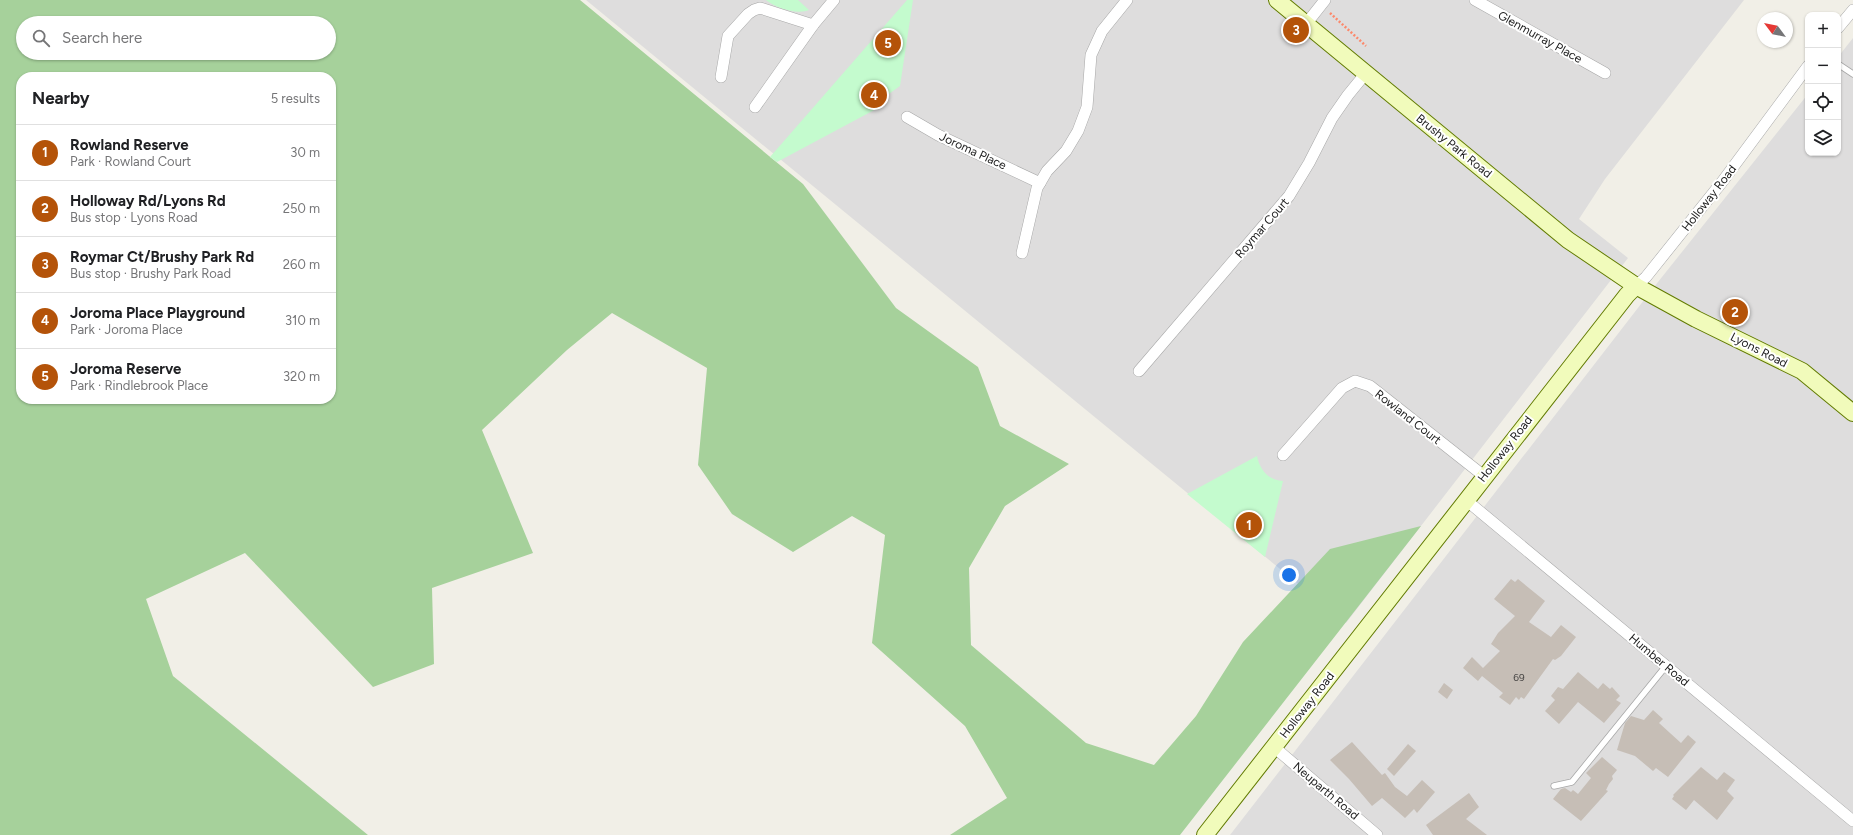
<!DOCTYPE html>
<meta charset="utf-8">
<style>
:root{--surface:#fff;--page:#f6f6f6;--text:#202124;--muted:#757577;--line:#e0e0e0;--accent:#b45309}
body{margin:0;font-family:Figtree,sans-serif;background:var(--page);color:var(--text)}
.controls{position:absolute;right:12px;top:12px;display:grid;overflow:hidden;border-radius:8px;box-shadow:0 1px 3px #0004}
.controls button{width:36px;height:36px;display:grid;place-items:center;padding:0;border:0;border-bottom:1px solid var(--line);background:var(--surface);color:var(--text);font:20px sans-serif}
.compass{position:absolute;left:1757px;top:12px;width:36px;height:36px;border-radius:50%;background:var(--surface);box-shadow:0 1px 3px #0004;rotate:302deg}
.you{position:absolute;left:1289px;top:575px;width:14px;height:14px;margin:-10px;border:3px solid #fff;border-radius:50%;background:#1a73e8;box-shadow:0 0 0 6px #1a73e833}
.badge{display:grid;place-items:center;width:26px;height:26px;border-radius:50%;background:var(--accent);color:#fff;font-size:13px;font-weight:700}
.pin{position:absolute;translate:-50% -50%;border:2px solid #fff;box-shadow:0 1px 4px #0006}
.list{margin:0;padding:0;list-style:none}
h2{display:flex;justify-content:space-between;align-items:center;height:52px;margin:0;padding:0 16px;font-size:17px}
h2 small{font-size:13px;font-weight:400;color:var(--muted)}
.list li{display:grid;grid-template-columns:26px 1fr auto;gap:12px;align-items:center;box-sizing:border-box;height:56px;padding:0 16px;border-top:1px solid var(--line)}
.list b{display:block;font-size:15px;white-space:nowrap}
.list p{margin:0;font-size:13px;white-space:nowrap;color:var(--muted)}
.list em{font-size:13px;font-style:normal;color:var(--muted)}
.icon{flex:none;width:22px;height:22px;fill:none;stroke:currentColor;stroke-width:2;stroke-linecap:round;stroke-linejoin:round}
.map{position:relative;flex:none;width:1853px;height:835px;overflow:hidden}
.search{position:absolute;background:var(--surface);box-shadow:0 1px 3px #0004;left:16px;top:16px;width:320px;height:44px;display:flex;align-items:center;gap:10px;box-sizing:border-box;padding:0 14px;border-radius:22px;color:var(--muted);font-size:15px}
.panel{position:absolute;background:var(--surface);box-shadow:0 1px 3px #0004;left:16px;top:72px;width:320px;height:332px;border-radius:16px}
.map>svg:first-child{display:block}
.residential{fill:#dedddd}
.forest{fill:#a6d19b;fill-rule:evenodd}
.park{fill:#c4fbce}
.building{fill:#c6beb6}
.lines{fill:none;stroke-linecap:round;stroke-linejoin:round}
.service-casing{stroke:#a7a7a7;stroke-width:7}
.minor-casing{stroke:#a7a7a7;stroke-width:12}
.secondary-casing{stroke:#637c03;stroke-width:18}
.path{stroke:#fc896c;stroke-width:2.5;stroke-dasharray:2 2;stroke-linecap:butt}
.service{stroke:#fff;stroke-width:5.5}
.minor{stroke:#fff;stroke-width:11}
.secondary{stroke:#f1fbbb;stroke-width:16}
.labels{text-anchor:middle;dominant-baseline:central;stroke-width:4;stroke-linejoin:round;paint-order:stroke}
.number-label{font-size:10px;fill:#4a4846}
.street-label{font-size:12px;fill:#202020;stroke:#fff}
</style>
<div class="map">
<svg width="1853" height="835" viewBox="0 0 1853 835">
<rect width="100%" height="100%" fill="#f1efe7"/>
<g class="residential">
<path d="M586 0H1744L1605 179 1579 219 1628 258 1346 623Z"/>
<path d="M1853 38V835H1230L1658 282 1808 94V153H1838V57Z"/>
</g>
<path class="forest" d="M0 0H580L803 184 896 308 978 367 1000 426 1069 464 1005 506 969 568 971 645 1086 743 1154 765 1196 716 1243 642 1330 549 1421 526 1180 835H950L1007 798 965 726 872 643 885 535 852 516 793 552 732 514 698 465 707 368 612 313 567 350 482 430 533 553 432 588 434 664 373 687 245 553 146 599 173 676 368 835H0ZM23 23H329V53H23ZM21 77H331V399H21Z"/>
<g class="park">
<path d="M766 0H798L809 10C797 15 776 8 766 0Z"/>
<path d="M907 0H913L900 86 886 96 878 108 777 162 770 157Z"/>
<path d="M1257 456C1260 470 1268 480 1283 481L1265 557 1187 494Z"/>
</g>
<g class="building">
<path d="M1511 579 1515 582 1518 579 1545 601 1529 622 1551 637 1561 625 1576 637 1561 656 1555 660 1553 659 1524 699 1521 697 1519 700 1516 697 1510 705 1499 697 1503 693 1482 676 1478 681 1463 668 1472 657 1483 668 1500 651 1491 644 1498 633 1515 616 1494 599Z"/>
<path d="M1578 672 1598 689 1603 683 1610 689 1612 687 1620 696 1616 700 1621 703 1604 723 1578 702 1559 724 1545 711 1555 700 1551 696 1558 687 1563 689Z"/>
<path d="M1444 683 1453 690 1447 699 1438 692Z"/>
<path d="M1653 710 1663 719 1659 723 1681 743 1688 735 1696 742 1668 777 1656 768 1653 771 1635 756 1617 750 1625 723 1631 716 1644 720Z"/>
<path d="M1352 742 1382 775 1385 773 1395 787 1407 796 1422 780 1435 792 1417 813 1414 809 1405 818 1382 798 1372 806 1349 779 1330 760Z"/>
<path d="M1408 744 1416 751 1394 776 1387 769Z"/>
<path d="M1602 757 1617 770 1612 776 1613 779 1609 784 1606 790 1608 791 1581 821 1553 799 1561 789 1565 788 1571 792 1573 790 1578 794 1591 778 1586 773Z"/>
<path d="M1701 767 1717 780 1724 772 1735 780 1727 791 1734 798 1717 820 1694 800 1686 810 1672 799 1674 796 1673 795Z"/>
<path d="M1469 793 1479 807 1466 819 1487 835H1433L1426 825Z"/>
</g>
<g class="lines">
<defs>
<g id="service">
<path d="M1838 64 1853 74"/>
<path d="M1554 786 1572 782 1666 666"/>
</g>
<g id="minor">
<path d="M1475 0 1605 73"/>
<path d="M1306 24 1325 0"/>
<path d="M1838 28 1853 10"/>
<path d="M721 77 728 36 748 14 754 10 760 8 813 25"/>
<path d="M755 107 813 25 834 0"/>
<path d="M907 117 938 135 1040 183"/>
<path d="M1022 253 1037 188 1047 171 1066 151 1078 131 1087 107 1091 55 1102 31 1127 0"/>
<path d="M1636 286 1646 277 1722 182 1808 66"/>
<path d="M1139 371 1289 196 1309 163 1332 118 1348 95 1366 73"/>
<path d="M1283 455 1342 388 1355 381 1370 386 1484 476"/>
<path d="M1466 500 1853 821"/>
<path d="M1274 747 1377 835"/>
</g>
<g id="secondary">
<path d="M1277 0 1568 240 1636 286 1696 319 1802 371 1853 413"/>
<path d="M1205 835 1627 295 1636 286"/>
</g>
</defs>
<use href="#service" class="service-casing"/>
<use href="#minor" class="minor-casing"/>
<use href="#secondary" class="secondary-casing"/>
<path class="path" d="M1330 13 1366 46"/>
<use href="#service" class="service"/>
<use href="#minor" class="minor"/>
<use href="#secondary" class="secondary"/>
</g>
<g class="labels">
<g class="number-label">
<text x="1519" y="677">69</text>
</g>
<g class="street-label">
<text transform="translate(1540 37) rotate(29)">Glenmurray Place</text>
<text transform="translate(1454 146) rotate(39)">Brushy Park Road</text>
<text transform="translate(973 151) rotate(25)">Joroma Place</text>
<text transform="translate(1709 198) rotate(-52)">Holloway Road</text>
<text transform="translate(1262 228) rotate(-49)">Roymar Court</text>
<text transform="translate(1759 350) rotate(27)">Lyons Road</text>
<text transform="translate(1408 417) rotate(38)">Rowland Court</text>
<text transform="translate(1505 449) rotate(-52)">Holloway Road</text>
<text transform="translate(1659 660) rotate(40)">Humber Road</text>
<text transform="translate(1307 705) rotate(-52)">Holloway Road</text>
<text transform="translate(1326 791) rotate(40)">Neuparth Road</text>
</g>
</g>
</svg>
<div class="controls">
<button>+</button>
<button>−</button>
<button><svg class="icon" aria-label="locate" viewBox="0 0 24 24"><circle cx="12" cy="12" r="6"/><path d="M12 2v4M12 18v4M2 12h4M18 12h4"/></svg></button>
<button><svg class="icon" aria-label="layers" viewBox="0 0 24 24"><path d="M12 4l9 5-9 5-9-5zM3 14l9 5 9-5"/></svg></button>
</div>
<svg class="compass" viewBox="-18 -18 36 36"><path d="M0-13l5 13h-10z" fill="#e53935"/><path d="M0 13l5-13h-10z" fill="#757577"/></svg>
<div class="you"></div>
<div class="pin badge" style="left:1249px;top:525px">1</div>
<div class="pin badge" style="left:1735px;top:312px">2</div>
<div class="pin badge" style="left:1296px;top:30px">3</div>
<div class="pin badge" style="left:874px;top:95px">4</div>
<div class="pin badge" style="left:888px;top:43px">5</div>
<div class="search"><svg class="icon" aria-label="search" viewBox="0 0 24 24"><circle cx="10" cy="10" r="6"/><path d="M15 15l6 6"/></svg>Search here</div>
<section class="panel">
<h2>Nearby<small>5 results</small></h2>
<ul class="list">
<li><span class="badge">1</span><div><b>Rowland Reserve</b><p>Park · Rowland Court</p></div><em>30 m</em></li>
<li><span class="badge">2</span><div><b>Holloway Rd/Lyons Rd</b><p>Bus stop · Lyons Road</p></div><em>250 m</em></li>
<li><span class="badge">3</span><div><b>Roymar Ct/Brushy Park Rd</b><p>Bus stop · Brushy Park Road</p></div><em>260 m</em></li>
<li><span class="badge">4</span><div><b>Joroma Place Playground</b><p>Park · Joroma Place</p></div><em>310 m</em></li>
<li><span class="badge">5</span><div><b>Joroma Reserve</b><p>Park · Rindlebrook Place</p></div><em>320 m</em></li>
</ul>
</section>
</div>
